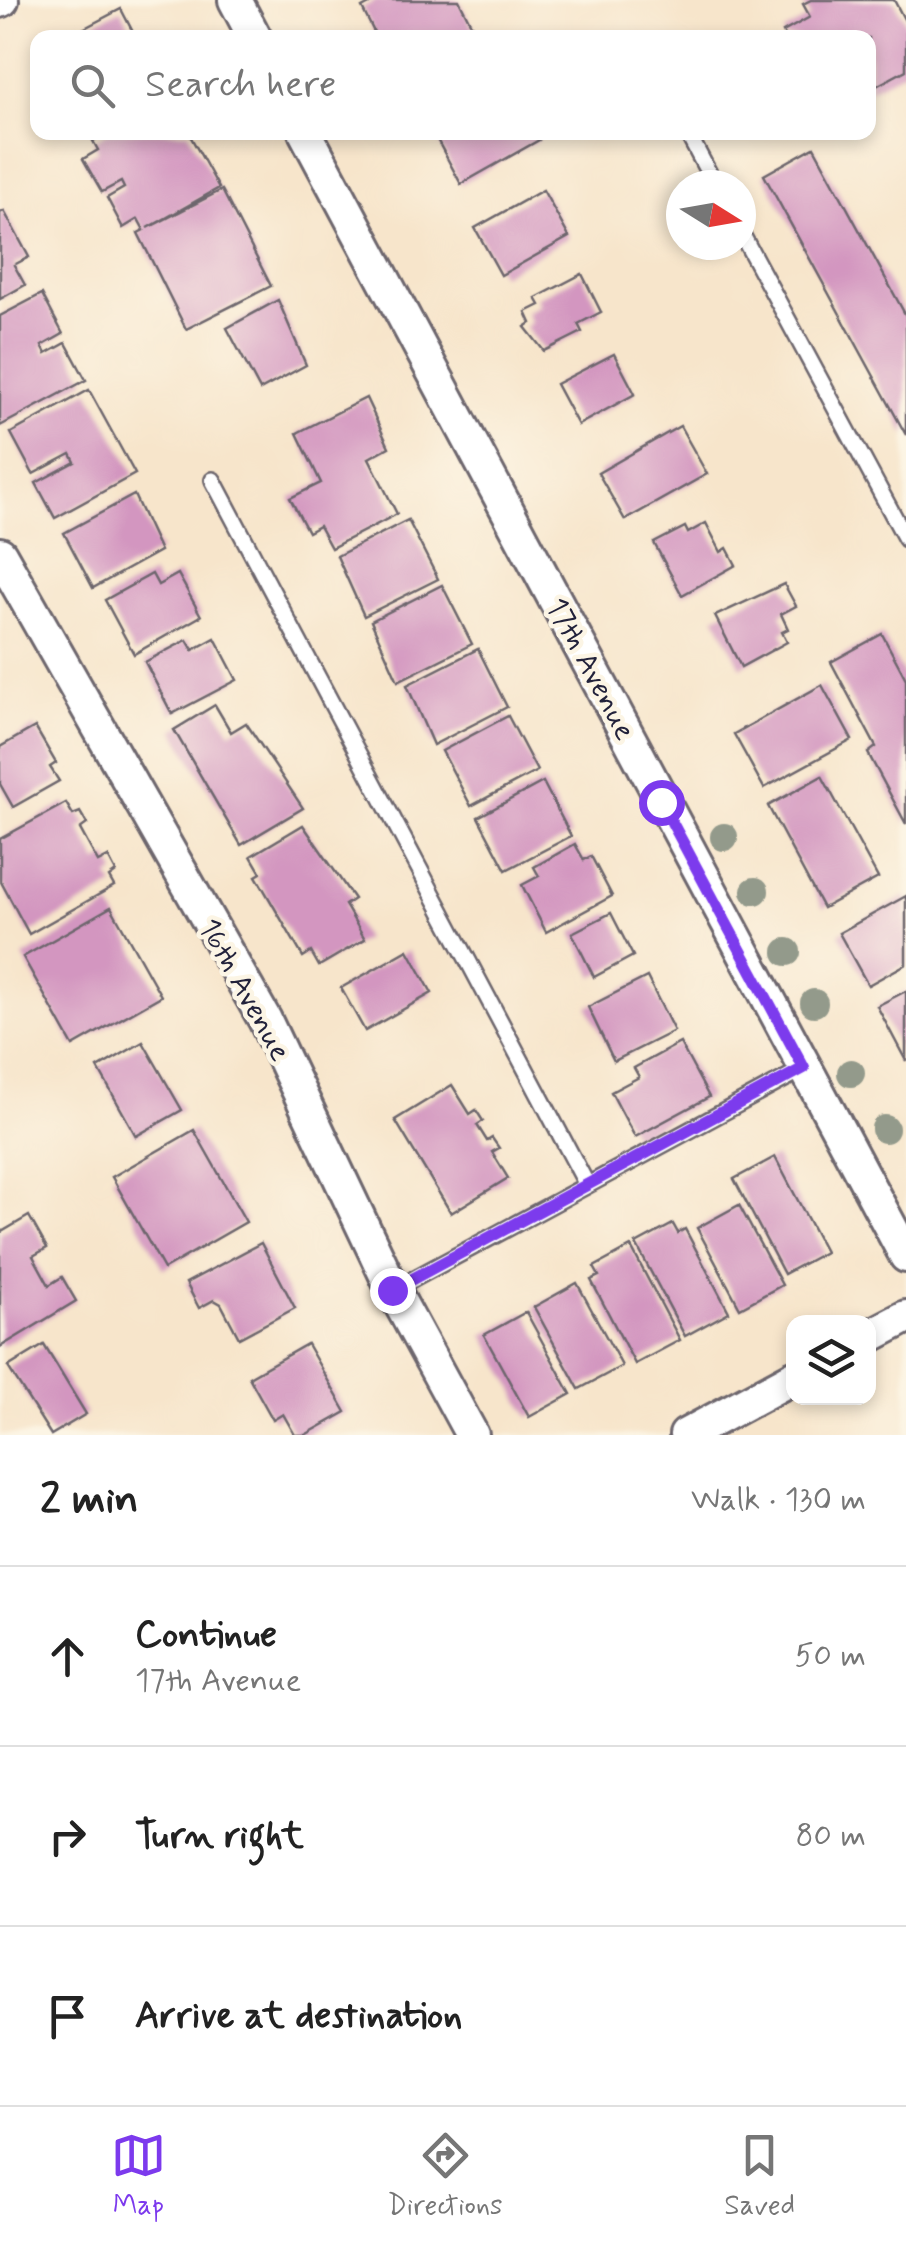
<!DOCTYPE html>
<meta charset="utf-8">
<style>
:root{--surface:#fff;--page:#f6f6f6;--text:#222;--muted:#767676;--line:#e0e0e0;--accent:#7c3aed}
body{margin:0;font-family:Mynerve,sans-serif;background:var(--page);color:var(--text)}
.controls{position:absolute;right:30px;bottom:30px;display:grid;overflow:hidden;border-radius:20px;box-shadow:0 5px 15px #0003}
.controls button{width:90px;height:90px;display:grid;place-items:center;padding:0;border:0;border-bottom:2px solid var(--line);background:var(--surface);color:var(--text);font:50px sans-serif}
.compass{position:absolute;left:666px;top:170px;width:90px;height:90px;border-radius:50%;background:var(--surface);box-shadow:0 5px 15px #0003;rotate:101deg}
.stop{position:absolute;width:30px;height:30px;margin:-22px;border:8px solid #7c3aed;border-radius:50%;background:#fff}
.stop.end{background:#7c3aed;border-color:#fff;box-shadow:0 2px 10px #0008}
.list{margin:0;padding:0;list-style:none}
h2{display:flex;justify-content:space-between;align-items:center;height:130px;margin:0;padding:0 40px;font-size:42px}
h2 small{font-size:32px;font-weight:400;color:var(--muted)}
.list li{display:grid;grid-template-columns:65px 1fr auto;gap:30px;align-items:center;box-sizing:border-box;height:180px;padding:0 40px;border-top:2px solid var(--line)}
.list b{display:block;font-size:38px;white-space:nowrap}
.list p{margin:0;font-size:32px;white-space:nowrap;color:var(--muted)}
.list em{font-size:32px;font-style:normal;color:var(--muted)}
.icon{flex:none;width:55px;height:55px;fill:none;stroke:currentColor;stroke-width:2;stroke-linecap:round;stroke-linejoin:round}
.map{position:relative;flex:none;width:906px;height:1435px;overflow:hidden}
.search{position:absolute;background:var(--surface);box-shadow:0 5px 15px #0003;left:30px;right:30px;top:30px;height:110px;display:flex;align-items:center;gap:25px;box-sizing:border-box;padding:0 35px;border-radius:20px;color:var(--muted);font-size:38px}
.sheet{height:670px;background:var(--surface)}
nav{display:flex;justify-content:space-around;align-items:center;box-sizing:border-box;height:140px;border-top:2px solid var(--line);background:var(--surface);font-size:28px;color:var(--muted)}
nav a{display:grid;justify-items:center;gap:5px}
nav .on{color:var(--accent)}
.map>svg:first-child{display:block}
.building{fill:#d396c0}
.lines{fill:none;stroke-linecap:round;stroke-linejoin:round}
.lane-casing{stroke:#6d666d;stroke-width:20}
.street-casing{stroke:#6d666d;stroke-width:38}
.lane{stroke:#fff;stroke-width:15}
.street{stroke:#fff;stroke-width:32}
.tree{fill:#939a8b}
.route{stroke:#7c3aed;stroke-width:12}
.labels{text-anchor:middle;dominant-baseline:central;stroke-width:9;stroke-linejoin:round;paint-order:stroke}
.street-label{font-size:30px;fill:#22223b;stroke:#fcf5e5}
</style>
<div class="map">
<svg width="906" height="1435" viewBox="0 0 906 1435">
<rect width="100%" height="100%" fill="#fcf5e5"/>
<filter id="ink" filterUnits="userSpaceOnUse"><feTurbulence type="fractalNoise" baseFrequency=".01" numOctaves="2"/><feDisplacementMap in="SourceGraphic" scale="20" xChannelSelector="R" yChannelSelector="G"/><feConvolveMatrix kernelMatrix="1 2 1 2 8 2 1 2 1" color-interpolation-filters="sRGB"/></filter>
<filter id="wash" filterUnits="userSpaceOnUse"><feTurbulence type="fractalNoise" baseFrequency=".0048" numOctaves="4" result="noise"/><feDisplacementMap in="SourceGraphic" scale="40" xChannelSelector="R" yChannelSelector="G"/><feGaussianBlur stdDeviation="2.25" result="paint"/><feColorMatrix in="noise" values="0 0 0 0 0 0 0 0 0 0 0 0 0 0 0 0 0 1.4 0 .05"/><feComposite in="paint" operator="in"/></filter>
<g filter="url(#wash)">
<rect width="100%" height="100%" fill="#f7e5cb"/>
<g id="blocks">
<g class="building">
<path d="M377 0H459L478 38H377L362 8Z"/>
<path d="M811 0H894L906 23V70L869 90V38H786L783 32 810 17 803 4Z"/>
<path d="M121 9 136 38H66L77 32Z"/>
<path d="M109 132H188L219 188 148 228 222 190 271 286 186 329 138 233 144 230 138 219 123 228 107 198 124 188 121 182 102 192 83 159 98 150 93 141Z"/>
<path d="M433 132H535L539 140 461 184Z"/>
<path d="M814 147 906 316V435L764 175Z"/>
<path d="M543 190 569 237 501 275 475 228Z"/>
<path d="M4 211 29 257 14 265 25 285 0 299V213Z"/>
<path d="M582 274 601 312 578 324 582 332 544 351 525 327 531 323 526 312 540 305 536 298Z"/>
<path d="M42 294 63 334 42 346 46 354 66 343 86 380 0 426V316Z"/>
<path d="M278 300 306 365 260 390 227 328Z"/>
<path d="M614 354 635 394 578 425 556 384Z"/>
<path d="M89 390 135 474 55 518 36 483 75 462 71 454 33 474 11 433Z"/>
<path d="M366 398 389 447 369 458 397 514 331 548 319 526 308 532 290 498 321 483 297 433Z"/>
<path d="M680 426 707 474 625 520 598 473Z"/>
<path d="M134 495 160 551 93 588 64 533Z"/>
<path d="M408 520 438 579 364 616 337 556Z"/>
<path d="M706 523 721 552 727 548 736 565 682 595 654 543 685 527 688 533Z"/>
<path d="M152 574 158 585 178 574 201 616 134 654 105 600Z"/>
<path d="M784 584 796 606 781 614 788 629 782 632 787 642 741 667 715 616Z"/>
<path d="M442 585 472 644 398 681 371 621Z"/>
<path d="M882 634 906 679V824L868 753 876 747 831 662Z"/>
<path d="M215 638 237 680 172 714 145 662 187 640 193 650Z"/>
<path d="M478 649 507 707 433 745 407 685Z"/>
<path d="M822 685 852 740 764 788 734 734Z"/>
<path d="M215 705 231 732 246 723 303 808 241 845 174 730Z"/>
<path d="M508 716 537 771 471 806 442 751Z"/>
<path d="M35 727 56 763 50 767 59 781 13 807 0 784V747Z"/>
<path d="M822 776 878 878 823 908 768 806Z"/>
<path d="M543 782 571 836 506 870 478 817Z"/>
<path d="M66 803 73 815 80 812 87 824 80 829 98 862 108 857 116 872 109 877 114 886 29 934 0 880V839Z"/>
<path d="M303 825 354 899 345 905 365 939 319 966 311 952 303 957 256 876 261 873 251 856Z"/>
<path d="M575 844 584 860 591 856 612 896 546 932 522 885 539 876 534 867Z"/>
<path d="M906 896V964L868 985 839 933Z"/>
<path d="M111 907 161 996 73 1046 23 957Z"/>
<path d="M611 913 633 956 594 977 572 933Z"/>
<path d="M408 950 432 993 365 1031 341 988Z"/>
<path d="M647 977 674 1031 614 1061 588 1007Z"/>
<path d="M906 991V1061L877 1006Z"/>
<path d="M143 1042 182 1110 136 1136 98 1068Z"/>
<path d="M680 1043 709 1097 635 1137 611 1092 639 1077 634 1068Z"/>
<path d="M452 1085 470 1114 476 1110 483 1121 477 1125 487 1141 492 1138 499 1148 492 1152 508 1178 451 1213 395 1120Z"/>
<path d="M194 1130 246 1222 164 1269 112 1177Z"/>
<path d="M775 1157 825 1252 784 1274 734 1179Z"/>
<path d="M739 1205 782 1285 740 1308 697 1228Z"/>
<path d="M29 1216 47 1248 33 1256 49 1285 62 1277 76 1301 0 1347V1233Z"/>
<path d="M673 1224 678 1233 685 1229 729 1312 685 1336 636 1244Z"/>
<path d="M261 1243 295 1308 239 1338 221 1304 214 1300 199 1308 186 1283Z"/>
<path d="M631 1247 680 1340 635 1364 591 1280 599 1276 594 1267Z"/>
<path d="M577 1283 622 1366 579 1389 534 1307Z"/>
<path d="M526 1312 571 1394 529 1417 484 1335Z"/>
<path d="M307 1344 346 1412 305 1435H295L283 1414 273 1420 249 1377Z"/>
<path d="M44 1345 86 1414 51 1435 8 1367Z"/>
</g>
</g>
</g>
<g filter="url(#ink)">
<use href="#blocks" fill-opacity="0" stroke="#6d666d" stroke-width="2.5"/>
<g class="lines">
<defs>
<g id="lane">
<path d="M687 132 715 185"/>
<path d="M741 233 906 539"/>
<path d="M213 480 586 1183"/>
<path d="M393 1290 805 1068"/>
</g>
<g id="street">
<path d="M235 0 255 38"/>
<path d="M0 1 2 0"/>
<path d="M305 132 906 1256"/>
<path d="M0 554 265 1020 393 1290 472 1435"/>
<path d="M868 1337 906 1317"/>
<path d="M686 1435 794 1377"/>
</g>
</defs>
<use href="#lane" class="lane-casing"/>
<use href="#street" class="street-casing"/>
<use href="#lane" class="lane"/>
<use href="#street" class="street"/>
</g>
<g class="tree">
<circle cx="724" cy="837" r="14"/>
<circle cx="755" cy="891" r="14"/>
<circle cx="787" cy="952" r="14"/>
<circle cx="814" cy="1003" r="14"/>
<circle cx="851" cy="1073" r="14"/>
<circle cx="885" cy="1129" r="14"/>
</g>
</g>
<g class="lines" filter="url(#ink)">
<path class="route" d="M392 1290 804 1068 661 802"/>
</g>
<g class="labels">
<g class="street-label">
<text transform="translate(590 669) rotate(62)">17th Avenue</text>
<text transform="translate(244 990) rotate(61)">16th Avenue</text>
</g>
</g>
</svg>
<div class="controls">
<button><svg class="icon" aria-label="layers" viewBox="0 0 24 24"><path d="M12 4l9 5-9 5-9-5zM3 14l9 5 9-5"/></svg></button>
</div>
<svg class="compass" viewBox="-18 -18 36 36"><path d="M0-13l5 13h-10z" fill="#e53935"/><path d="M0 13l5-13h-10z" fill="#767676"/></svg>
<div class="stop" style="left:661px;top:802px"></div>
<div class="stop end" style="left:392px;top:1290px"></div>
<div class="search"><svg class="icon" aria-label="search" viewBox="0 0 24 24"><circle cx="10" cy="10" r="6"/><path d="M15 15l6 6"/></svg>Search here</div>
</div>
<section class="sheet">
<h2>2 min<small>Walk · 130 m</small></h2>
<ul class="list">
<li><svg class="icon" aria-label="ahead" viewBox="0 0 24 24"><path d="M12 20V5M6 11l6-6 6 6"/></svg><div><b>Continue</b><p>17th Avenue</p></div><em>50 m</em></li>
<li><svg class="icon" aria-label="right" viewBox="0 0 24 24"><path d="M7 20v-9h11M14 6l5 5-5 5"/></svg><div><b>Turn right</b></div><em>80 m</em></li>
<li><svg class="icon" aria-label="arrive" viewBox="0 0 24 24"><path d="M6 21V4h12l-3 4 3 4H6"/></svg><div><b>Arrive at destination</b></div></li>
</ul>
</section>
<nav>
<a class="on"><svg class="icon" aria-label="map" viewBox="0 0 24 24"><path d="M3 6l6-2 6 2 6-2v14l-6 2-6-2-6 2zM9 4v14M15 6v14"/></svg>Map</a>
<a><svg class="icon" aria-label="directions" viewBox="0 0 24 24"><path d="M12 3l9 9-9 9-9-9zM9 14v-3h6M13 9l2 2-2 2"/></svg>Directions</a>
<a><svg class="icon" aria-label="saved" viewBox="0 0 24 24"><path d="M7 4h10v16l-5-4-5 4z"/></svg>Saved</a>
</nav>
